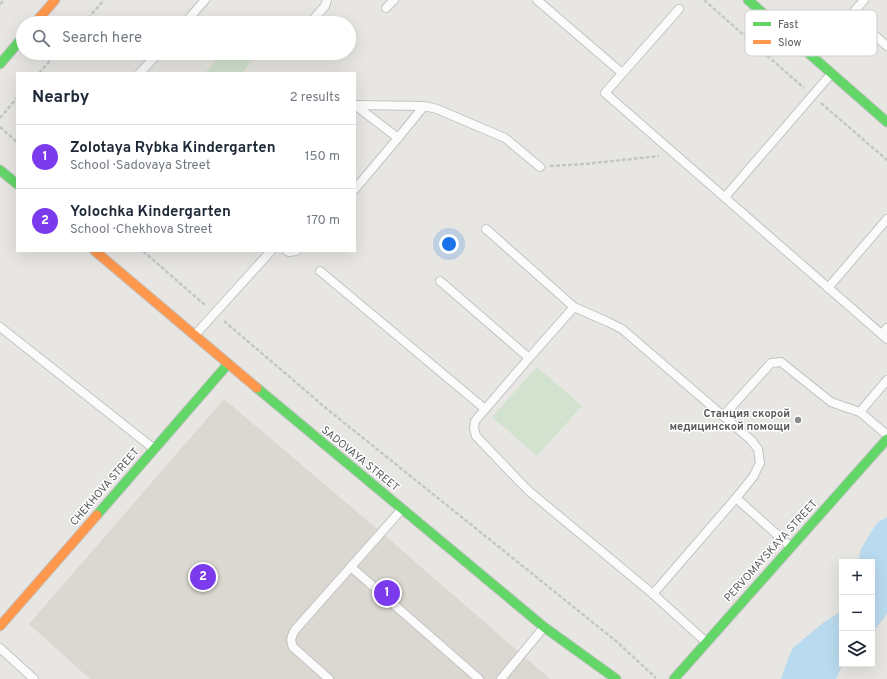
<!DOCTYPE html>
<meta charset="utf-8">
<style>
:root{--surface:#fff;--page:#f2f2f3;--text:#1f2937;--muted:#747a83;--line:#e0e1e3;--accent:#7c3aed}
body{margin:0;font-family:Overpass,sans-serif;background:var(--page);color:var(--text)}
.controls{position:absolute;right:12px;bottom:12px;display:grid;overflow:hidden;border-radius:0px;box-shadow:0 4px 16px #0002}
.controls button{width:36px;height:36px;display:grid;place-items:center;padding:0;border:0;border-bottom:1px solid var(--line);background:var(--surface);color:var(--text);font:20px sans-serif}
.you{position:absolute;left:449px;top:244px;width:14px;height:14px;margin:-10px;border:3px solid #fff;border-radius:50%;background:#1a73e8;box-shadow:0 0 0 6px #1a73e833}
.badge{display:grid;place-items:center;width:26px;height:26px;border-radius:50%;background:var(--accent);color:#fff;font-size:13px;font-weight:700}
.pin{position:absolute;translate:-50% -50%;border:2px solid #fff;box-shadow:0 1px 4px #0006}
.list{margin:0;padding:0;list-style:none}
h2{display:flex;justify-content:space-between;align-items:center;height:52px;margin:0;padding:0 16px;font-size:17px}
h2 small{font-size:13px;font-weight:400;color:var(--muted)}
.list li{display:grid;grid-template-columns:26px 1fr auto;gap:12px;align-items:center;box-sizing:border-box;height:64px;padding:0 16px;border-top:1px solid var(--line)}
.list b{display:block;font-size:15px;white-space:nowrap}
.list p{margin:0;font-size:13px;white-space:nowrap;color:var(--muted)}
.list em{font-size:13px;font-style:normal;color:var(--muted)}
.icon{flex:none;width:22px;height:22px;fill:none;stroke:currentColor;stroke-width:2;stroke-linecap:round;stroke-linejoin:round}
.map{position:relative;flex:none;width:887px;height:679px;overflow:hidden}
.search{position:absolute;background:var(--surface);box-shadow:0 4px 16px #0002;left:16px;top:16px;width:340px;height:44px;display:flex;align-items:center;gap:10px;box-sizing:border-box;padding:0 14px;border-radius:22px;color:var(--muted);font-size:15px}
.panel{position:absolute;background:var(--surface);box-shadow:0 4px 16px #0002;left:16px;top:72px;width:340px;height:180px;border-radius:0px}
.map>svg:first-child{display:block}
.education{fill:#dbd8d2}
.green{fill:#d2e2cf}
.water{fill:#badbef}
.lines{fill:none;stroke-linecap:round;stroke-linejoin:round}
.lane-casing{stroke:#c4c3c3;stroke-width:10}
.fast-casing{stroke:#c3c3c3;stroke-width:11}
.slow-casing{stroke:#c3c3c3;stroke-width:11}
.path{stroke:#c4c8c5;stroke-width:2.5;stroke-dasharray:4 2;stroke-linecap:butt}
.lane{stroke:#fcfbfb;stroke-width:8}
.fast{stroke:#63d668;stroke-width:9}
.slow{stroke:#ff974d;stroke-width:9}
.poi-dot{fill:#8b8c8d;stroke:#fff;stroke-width:1.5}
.labels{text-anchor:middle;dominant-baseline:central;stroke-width:3;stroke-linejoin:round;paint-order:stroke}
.poi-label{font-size:11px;font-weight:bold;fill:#595c5f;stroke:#fff;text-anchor:end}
.street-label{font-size:11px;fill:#595c5f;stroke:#fff}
.key{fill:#fff;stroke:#cdcecf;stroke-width:1}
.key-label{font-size:11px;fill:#595c5f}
</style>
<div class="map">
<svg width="887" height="679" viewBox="0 0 887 679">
<rect width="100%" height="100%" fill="#e8e6e2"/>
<path class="education" d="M224 399 382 533 550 679H90L29 624Z"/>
<g class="green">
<path d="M222 53H259L242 73H205Z"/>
<path d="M537 367 582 406 537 456 492 417Z"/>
</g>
<g class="water">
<path d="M887 517V614L872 633V562H858L861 549 871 532 877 523Z"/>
<path d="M842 611V664H843L836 679H781L789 656 793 648 824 622Z"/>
</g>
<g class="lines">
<defs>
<g id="lane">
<path d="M537 0 622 73"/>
<path d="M386 8 394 0"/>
<path d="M679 9 605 93 887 339"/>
<path d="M851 15 887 46"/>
<path d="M185 23 205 0"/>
<path d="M310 23 325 6 327 0"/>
<path d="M814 57 864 0"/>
<path d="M140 73 158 53"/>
<path d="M355 105 424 106 437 109 505 138 540 167"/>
<path d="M355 105 398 138"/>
<path d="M355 189 398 138 424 106"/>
<path d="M725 197 831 74"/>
<path d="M486 229 574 307 608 322 622 329 751 440 758 449 760 463 753 477 736 498 653 594 706 642"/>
<path d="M287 251 289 252 296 251"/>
<path d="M320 271 485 409"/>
<path d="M440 281 529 358 574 307"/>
<path d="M828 288 887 219"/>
<path d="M0 327 153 448"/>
<path d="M882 334 887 328"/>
<path d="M195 335 271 251"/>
<path d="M529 358 475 421 474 428 476 436 518 480 530 492 653 594"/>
<path d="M887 380 860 412 887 435"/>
<path d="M724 415 771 363 781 362 831 402 842 406 860 412"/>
<path d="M736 498 791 547"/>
<path d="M351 567 479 679"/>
<path d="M0 648 34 679"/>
<path d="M329 679 293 647C290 640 291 637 295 630L402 509"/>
<path d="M501 679 544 627"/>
</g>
<g id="fast">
<path d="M748 0 887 122"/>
<path d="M0 64 23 37"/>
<path d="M0 170 17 184"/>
<path d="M257 388 544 627 616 679"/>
<path d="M97 515 228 364"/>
<path d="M674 679 887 439"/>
</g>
<g id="slow">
<path d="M35 23 55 0"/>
<path d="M95 251 257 388"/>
<path d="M0 626 97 515"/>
</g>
</defs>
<use href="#lane" class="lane-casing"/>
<use href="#fast" class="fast-casing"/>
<use href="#slow" class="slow-casing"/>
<g class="path">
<path d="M704 0 804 88"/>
<path d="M0 4 4 0"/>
<path d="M84 23 104 0"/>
<path d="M39 73 57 53"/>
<path d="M821 103 887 160"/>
<path d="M0 118 17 98"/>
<path d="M0 127 17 142"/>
<path d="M550 166 585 164 659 156"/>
<path d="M143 251 206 306"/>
<path d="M224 321 327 409 616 641 656 678"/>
</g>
<use href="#lane" class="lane"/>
<use href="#fast" class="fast"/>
<use href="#slow" class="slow"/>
</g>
<circle class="poi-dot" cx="798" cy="420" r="4"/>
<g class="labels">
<g class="poi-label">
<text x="790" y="414">Станция скорой<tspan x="790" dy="13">медицинской помощи</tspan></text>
</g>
<g class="street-label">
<text transform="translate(360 459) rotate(39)">SADOVAYA STREET</text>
<text transform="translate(105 487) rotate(-49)">CHEKHOVA STREET</text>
<text transform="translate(771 551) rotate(-48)">PERVOMAYSKAYA STREET</text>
</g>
</g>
<rect x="745" y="10" width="132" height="46" rx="6" class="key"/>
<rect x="753" y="22" width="18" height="4" fill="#63d668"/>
<rect x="753" y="40" width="18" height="4" fill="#ff974d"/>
<g class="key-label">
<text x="778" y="28">Fast</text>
<text x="778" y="46">Slow</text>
</g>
</svg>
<div class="controls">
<button>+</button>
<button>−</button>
<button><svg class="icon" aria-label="layers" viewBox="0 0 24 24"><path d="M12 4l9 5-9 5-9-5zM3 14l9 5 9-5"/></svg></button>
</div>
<div class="you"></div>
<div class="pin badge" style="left:387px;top:593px">1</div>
<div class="pin badge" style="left:203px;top:577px">2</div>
<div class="search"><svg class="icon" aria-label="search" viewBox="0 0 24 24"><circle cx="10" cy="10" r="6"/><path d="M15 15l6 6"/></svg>Search here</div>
<section class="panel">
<h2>Nearby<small>2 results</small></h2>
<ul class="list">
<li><span class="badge">1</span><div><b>Zolotaya Rybka Kindergarten</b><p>School · Sadovaya Street</p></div><em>150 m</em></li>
<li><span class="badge">2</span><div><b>Yolochka Kindergarten</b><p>School · Chekhova Street</p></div><em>170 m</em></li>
</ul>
</section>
</div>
